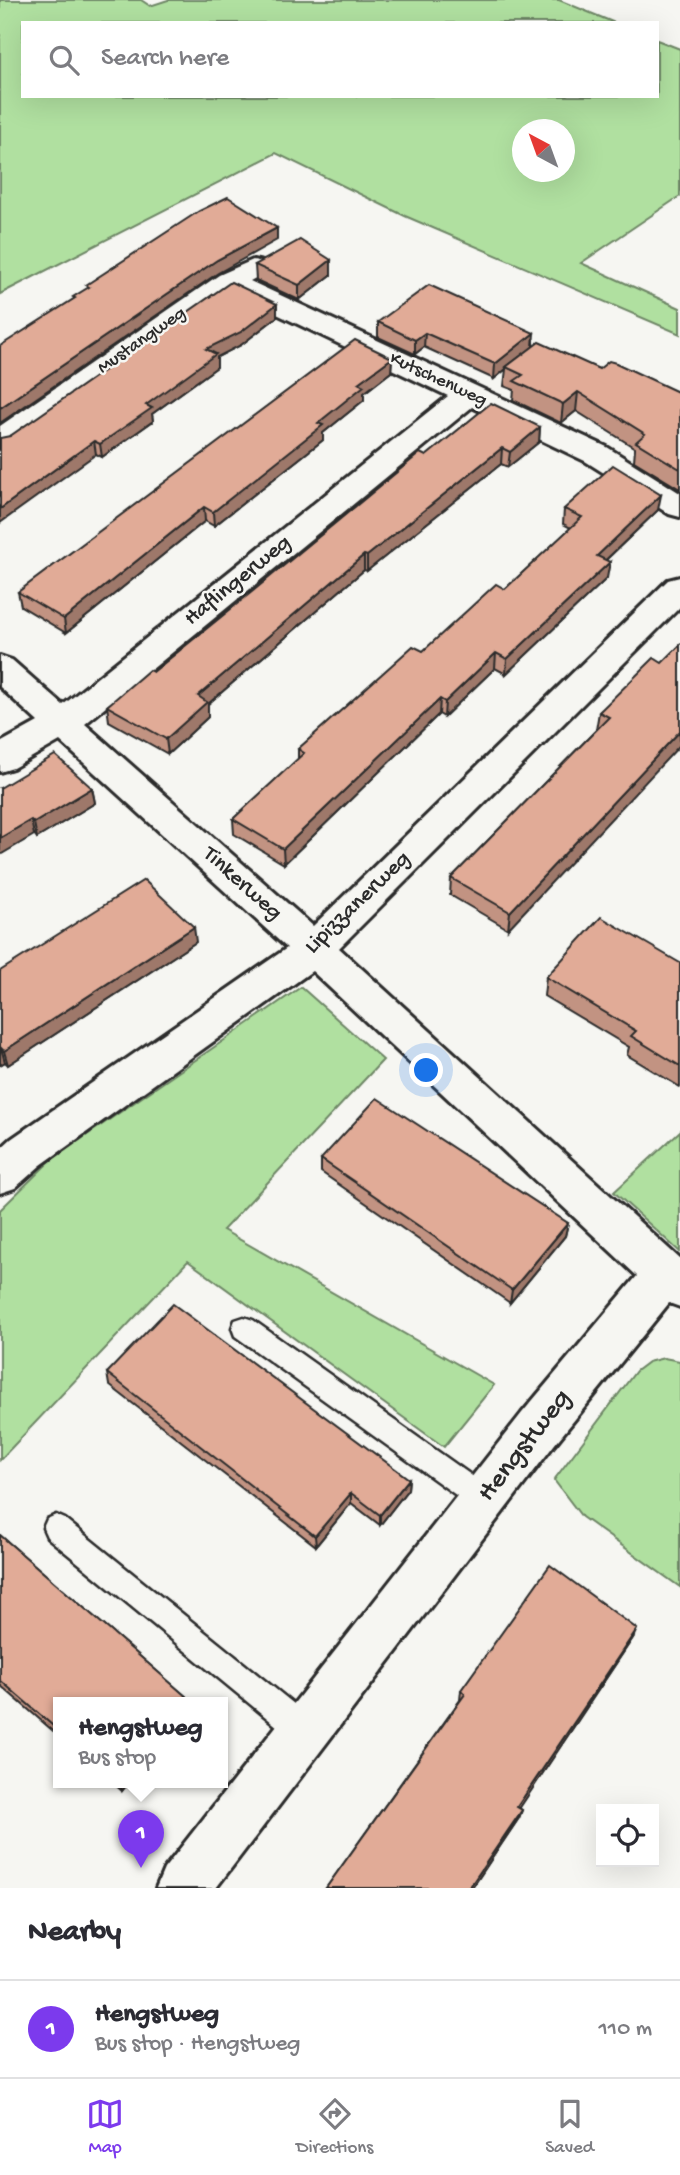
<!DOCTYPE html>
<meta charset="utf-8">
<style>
:root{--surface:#fff;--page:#f7f7f7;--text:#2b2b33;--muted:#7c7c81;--line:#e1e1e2;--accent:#7c3aed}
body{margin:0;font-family:"Gochi Hand",sans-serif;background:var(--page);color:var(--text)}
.controls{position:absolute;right:21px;bottom:21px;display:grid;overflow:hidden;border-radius:0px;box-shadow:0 7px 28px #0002}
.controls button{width:63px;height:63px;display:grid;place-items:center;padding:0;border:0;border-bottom:2px solid var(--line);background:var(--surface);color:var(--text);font:35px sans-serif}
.compass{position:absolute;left:512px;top:119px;width:63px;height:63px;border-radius:50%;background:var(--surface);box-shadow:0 7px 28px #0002;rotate:319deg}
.you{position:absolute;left:427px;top:1071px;width:24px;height:24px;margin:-18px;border:5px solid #fff;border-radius:50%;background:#1a73e8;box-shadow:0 0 0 10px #1a73e833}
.badge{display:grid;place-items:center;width:46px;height:46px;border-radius:50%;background:var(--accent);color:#fff;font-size:23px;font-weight:700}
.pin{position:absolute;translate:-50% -58px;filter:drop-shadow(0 2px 4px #0008)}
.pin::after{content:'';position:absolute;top:37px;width:24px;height:21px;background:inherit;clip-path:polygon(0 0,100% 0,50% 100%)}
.popup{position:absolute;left:53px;top:1697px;width:175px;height:91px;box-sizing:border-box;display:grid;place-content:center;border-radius:0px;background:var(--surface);filter:drop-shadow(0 2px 5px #0005);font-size:23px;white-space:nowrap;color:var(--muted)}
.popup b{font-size:26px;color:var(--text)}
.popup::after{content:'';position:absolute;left:50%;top:100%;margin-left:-14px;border:14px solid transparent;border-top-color:var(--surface)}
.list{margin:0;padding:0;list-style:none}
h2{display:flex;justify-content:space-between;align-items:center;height:91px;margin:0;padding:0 28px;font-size:30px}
h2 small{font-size:23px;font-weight:400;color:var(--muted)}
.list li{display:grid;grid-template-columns:46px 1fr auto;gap:21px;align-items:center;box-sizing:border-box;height:98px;padding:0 28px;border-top:2px solid var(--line)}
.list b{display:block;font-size:26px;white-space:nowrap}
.list p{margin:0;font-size:23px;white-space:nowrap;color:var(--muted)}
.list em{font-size:23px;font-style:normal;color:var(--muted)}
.icon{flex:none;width:38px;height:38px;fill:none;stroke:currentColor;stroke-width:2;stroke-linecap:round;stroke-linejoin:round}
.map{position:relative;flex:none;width:680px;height:1888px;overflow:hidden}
.search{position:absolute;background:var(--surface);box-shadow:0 7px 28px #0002;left:21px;right:21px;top:21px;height:77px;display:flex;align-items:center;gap:18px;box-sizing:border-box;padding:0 24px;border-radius:0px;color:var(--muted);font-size:26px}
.sheet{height:189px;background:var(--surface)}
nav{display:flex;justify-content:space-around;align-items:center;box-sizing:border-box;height:98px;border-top:2px solid var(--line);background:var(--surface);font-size:19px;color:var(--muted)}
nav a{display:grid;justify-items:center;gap:4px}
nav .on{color:var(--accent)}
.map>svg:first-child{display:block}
.green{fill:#b0e0a0;stroke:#6e8666;stroke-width:2;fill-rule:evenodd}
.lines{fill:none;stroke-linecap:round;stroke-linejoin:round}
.lane-casing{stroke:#2b2b2b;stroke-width:5}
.street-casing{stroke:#2b2b2b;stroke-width:6}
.lane{fill:#f6f6f2;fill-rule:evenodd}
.street{fill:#f6f6f2;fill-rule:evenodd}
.wall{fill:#c29382;stroke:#2b2b2b;stroke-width:2}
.shaded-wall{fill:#9e786a;stroke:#2b2b2b;stroke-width:2}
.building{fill:#e1ab97;stroke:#2b2b2b;stroke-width:2}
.labels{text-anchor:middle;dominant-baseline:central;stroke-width:5;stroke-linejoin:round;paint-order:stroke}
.far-street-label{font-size:19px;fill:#2b2b2b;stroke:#f6f6f2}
.street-label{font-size:23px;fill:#2b2b2b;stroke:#f6f6f2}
.near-street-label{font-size:28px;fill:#2b2b2b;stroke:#f6f6f2}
</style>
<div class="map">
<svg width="680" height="1888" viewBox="0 0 680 1888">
<rect width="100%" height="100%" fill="#f6f6f2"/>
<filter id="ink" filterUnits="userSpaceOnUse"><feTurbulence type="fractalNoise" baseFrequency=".0143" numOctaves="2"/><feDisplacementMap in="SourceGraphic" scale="14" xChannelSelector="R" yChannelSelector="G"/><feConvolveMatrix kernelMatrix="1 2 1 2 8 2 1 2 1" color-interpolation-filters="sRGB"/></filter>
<g filter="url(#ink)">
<g class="green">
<path d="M0 0H141L150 6 168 0H559L615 23H23V96H657V40L680 49V196L581 263 680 308V334L405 216 276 153 0 294ZM522 130H564V172H522Z"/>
<path d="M301 987 383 1060 223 1230 494 1385 444 1447 188 1261 0 1460V1210L51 1160Z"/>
<path d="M680 1131V1252L614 1192Z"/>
<path d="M664 1358 680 1361V1587L582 1517 554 1480 636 1371 648 1362Z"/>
</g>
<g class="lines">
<defs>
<g id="lane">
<path d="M244 1317 253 1320 492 1490 496 1499 492 1508 483 1512 474 1508 235 1336 232 1328 235 1320Z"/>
<path d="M56 1515 65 1519 315 1721 319 1731 315 1741 305 1745 295 1741 47 1537 43 1528 47 1519Z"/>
</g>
<path id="street" d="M253 260 263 262 267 268 263 274 250 281 607 447 680 493V517L669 514 585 461 472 407 85 724 313 926 668 580 680 577V607L339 948 680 1259V1307L669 1303 554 1445 216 1888H156L164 1869 522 1413 637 1276 312 971 41 1165 15 1188 0 1193V1149L11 1139 287 948 60 741 13 768 0 772V743L38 722 0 687V656L12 660 63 705 448 396 231 292 11 447 0 449V426L219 275Z"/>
</defs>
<use href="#lane" class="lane-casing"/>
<use href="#street" class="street-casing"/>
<use href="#lane" class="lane"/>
<use href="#street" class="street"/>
</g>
<g class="wall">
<path d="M331 260V275L299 300 256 280 255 265Z"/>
<path d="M277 304V317L241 345 217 357V367L152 414 153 421 102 457 96 454 10 436Z"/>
<path d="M378 322 533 347 599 369 680 393V489L634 461 635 448 576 411 561 423 513 400 514 390 504 386 506 369 494 379 424 347 415 354 378 337Z"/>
<path d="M392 358 391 372 364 393V400L323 433V440L214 526 205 521 66 633 21 606 18 592Z"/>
<path d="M540 427 539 442 508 467 501 464 367 571 364 570 208 704V717L168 754 109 721 107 706 153 672 426 456Z"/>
<path d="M564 509 658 510 606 560 607 578 506 674 495 668 444 717 439 714 284 864 234 834 233 819 298 759V749L505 589 571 528 563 524Z"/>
<path d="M662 663 508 929 450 895 451 878 596 730 599 712Z"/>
<path d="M0 788H92L95 803 37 838Z"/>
<path d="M196 942 8 1065 5 1062 0 1065V971Z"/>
<path d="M680 963V1087L627 1055 629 1047 544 996 546 977Z"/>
<path d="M321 1159 568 1223 565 1236 510 1303 321 1172Z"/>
<path d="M107 1373 409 1479 408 1489 380 1525 351 1503 316 1546 109 1385Z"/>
<path d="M0 1535 188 1698 189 1702H59V1736L0 1685Z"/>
<path d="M633 1638 519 1808 522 1810 519 1818 472 1888H326L460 1700 461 1690Z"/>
<path d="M112 1782H129L122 1791Z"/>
</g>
<g class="shaded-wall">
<path d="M277 228V240L218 273 0 423V408L217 260Z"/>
<path d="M331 260V275L299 300V285Z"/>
<path d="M277 304V317L241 345 217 357V367L152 414 153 421 102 457 100 444 146 405 206 349Z"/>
<path d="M425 333 424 347 415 354V340Z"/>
<path d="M534 333 533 347 506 367V369L494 379 495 364Z"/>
<path d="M392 358 391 372 364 393V400L323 433V440L214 526 213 512 318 423 358 383Z"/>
<path d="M578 392 576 411 561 423 563 404Z"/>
<path d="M540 427 539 442 508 467 510 452Z"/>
<path d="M94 441 96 454 0 523V509Z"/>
<path d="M502 448 501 464 367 571V556Z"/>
<path d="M661 495 658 510 594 571 597 556Z"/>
<path d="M204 507 205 521 66 633 64 619Z"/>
<path d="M364 555V570L208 704V717L168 754 166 739 198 696Z"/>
<path d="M610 562 607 578 506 674 507 659Z"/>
<path d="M496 653 495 668 444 717 445 702Z"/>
<path d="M440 699 439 714 284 864 283 849Z"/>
<path d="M680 731V745L508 929 510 912Z"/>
<path d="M92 788 95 803 37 838 34 823Z"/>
<path d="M31 820 34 835 0 855V838Z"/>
<path d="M194 927 196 942 8 1065 4 1051Z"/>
<path d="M1 1048 5 1062 0 1065V1049Z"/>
<path d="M568 1223 565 1236 510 1303 512 1290Z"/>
<path d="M409 1479 408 1489 380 1525V1515Z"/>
<path d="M351 1493V1503L316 1546 315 1536Z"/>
<path d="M637 1629 633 1638 515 1815 517 1807Z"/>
<path d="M120 1782H129L122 1791Z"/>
<path d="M522 1810 519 1818 472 1888H469Z"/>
</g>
<g class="building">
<path d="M228 197 277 228 217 260 0 408V346L75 298 73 297 89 287 86 285 199 211Z"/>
<path d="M300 240 331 260 299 285 255 265Z"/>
<path d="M231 282 277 304 241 332 206 349 216 354 146 405 152 408 100 444 94 441 0 509V438L10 436Z"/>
<path d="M429 285 534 333 495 364 425 333 415 340 378 322Z"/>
<path d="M355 340 392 358 358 383 364 386 318 423 323 425 213 512 204 507 64 619 18 592Z"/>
<path d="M539 342 599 369 609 361 616 363 680 393V469L636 442 645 434 578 392 563 404 514 381 523 375 506 367Z"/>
<path d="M491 403 540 427 510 452 502 448 367 556 364 555 198 696 207 702 166 739 107 706 149 670 153 672 253 591 420 453 426 456Z"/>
<path d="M613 465 661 495 597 556 610 562 507 659 496 653 445 702 440 699 283 849 233 819 304 753 298 749 413 646 423 651 496 584 505 589 582 517 564 509Z"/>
<path d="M680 645V731L510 912 451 878 609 717 599 712 654 658 662 663Z"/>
<path d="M55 755 92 788 34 823 31 820 0 838V788Z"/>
<path d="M144 880 194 927 4 1051 1 1048 0 1049V971Z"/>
<path d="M601 917 680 963V1066L631 1036 636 1031 546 977Z"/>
<path d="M377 1098 568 1223 512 1290 321 1159Z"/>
<path d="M173 1304 409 1479 380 1515 351 1493 315 1536 107 1373Z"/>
<path d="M0 1535 188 1698 184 1702H59V1731L0 1680Z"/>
<path d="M550 1565 637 1629 517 1807 522 1810 469 1888H326L465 1694 461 1690Z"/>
</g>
</g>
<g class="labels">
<g class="far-street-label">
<text transform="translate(142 341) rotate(-35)">Mustangweg</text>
<text transform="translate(438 380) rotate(25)">Kutschenweg</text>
</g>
<g class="street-label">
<text transform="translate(238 581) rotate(-39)">Haflingerweg</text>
<text transform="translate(242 884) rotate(42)">Tinkerweg</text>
<text transform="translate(358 903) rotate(-44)">Lipizzanerweg</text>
</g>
<g class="near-street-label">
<text transform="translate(525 1446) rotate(-52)">Hengstweg</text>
</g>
</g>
</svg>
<div class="controls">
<button><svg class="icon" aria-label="locate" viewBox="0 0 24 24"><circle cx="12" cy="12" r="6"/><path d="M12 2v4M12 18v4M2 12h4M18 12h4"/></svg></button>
</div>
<svg class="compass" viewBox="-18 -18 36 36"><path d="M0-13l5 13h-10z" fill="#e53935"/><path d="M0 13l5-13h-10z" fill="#7c7c81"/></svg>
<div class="you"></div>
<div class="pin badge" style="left:141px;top:1868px">1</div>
<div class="popup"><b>Hengstweg</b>Bus stop</div>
<div class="search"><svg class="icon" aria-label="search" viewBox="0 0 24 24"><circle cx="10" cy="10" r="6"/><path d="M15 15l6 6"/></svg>Search here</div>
</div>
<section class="sheet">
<h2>Nearby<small></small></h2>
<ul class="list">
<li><span class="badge">1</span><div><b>Hengstweg</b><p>Bus stop · Hengstweg</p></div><em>110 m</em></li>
</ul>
</section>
<nav>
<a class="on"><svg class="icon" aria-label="map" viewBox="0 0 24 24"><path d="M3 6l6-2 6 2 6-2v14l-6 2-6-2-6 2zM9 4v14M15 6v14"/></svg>Map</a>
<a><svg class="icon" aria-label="directions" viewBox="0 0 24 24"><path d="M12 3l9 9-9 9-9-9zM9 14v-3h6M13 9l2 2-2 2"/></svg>Directions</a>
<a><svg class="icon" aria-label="saved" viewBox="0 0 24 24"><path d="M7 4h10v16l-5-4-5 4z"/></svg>Saved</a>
</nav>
